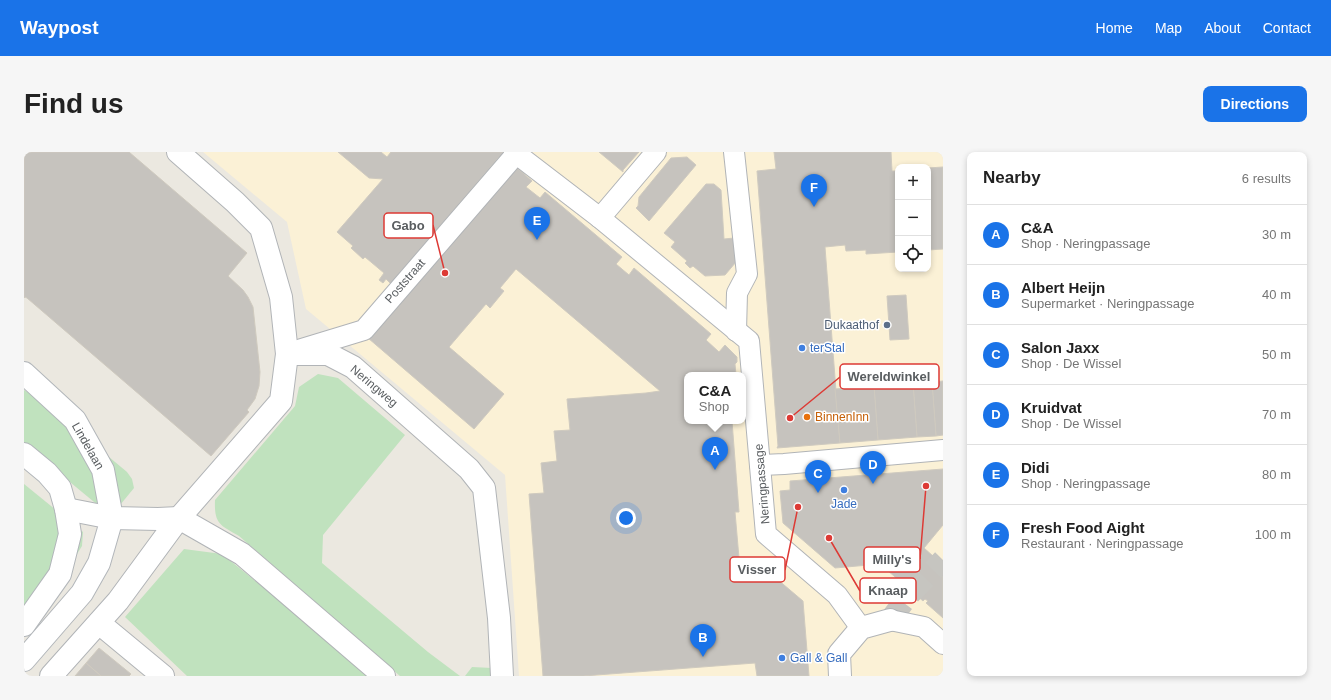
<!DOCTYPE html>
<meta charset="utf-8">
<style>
:root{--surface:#fff;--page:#f6f6f6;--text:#222;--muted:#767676;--line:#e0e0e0;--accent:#1a73e8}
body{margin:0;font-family:Arial,sans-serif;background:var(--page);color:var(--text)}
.controls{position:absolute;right:12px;top:12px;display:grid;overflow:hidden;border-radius:8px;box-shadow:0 2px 6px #0003}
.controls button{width:36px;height:36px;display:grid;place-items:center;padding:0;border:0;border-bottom:1px solid var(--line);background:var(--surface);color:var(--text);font:20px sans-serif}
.you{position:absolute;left:602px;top:366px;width:14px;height:14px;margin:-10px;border:3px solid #fff;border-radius:50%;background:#1a73e8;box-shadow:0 0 0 6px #1a73e833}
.badge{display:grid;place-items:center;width:26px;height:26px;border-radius:50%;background:var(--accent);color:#fff;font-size:13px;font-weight:700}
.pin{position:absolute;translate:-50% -33px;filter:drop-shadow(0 1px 2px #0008)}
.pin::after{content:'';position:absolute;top:21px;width:14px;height:12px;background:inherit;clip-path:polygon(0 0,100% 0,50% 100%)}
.popup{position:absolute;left:660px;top:220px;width:62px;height:52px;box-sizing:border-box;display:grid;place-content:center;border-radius:8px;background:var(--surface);filter:drop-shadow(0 1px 3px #0005);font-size:13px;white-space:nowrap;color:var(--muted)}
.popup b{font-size:15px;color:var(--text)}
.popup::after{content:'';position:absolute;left:50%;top:100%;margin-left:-8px;border:8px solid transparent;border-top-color:var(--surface)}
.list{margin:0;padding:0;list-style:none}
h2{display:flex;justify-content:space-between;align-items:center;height:52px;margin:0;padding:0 16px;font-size:17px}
h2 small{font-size:13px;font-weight:400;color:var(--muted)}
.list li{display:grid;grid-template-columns:26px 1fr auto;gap:12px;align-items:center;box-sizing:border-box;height:60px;padding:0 16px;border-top:1px solid var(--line)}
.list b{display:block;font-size:15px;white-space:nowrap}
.list p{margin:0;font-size:13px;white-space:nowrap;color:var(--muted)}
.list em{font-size:13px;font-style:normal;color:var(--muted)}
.icon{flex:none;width:22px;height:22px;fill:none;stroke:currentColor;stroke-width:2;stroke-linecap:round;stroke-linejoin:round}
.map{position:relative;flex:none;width:919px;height:524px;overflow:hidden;border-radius:8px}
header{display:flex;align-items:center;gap:24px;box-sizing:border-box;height:56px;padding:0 20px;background:var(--accent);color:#fff}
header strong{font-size:19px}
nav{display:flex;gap:22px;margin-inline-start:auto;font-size:14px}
.intro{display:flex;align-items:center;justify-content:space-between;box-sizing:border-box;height:96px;padding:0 24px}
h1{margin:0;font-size:28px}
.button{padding:10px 18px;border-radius:8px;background:var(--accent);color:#fff;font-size:14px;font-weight:700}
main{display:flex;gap:24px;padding:0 24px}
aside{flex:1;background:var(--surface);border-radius:8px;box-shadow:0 2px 6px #0003}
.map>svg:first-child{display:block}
.commercial{fill:#fbf1d6;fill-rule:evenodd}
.green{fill:#c0e2be}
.building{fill:#c6c3be;stroke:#cfcabf}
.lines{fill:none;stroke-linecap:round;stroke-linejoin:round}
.minor-tunnel{stroke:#c6c5c0;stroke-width:22;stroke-dasharray:22 11;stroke-linecap:butt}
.pedestrian-casing{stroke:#b1b4b7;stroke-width:22}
.minor-casing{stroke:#b1b4b7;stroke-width:24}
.tertiary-casing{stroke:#b1b4b7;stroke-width:24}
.secondary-casing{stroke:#b2b6ba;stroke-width:24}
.pedestrian{stroke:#fff;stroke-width:20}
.minor{stroke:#fff;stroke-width:22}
.tertiary{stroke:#fff;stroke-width:22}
.secondary{stroke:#fff;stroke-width:22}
.service-dot{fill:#5c6f8a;stroke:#fff;stroke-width:1.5}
.shop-dot{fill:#3f7fe0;stroke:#fff;stroke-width:1.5}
.food-dot{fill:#e8710a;stroke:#fff;stroke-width:1.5}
.labels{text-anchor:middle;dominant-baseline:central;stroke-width:3;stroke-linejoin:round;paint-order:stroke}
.street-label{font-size:12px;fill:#595d60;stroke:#fff}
.service-label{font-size:12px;fill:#4e5e75;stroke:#fff;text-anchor:end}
.shop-label{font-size:12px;fill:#366cbe;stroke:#fff;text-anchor:start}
.food-label{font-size:12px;fill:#c56008;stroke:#fff;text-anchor:start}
.leader{fill:none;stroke:#dd3a35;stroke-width:1.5}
.callout-dot{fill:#dd3a35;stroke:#fff;stroke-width:1.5}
.callout{fill:#fff;stroke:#dd3a35;stroke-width:1.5}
.callout-label{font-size:13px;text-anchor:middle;font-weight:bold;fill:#595d60}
</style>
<header>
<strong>Waypost</strong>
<nav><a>Home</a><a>Map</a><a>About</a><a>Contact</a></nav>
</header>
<div class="intro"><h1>Find us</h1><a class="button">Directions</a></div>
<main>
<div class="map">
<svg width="919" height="524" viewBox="0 0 919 524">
<rect width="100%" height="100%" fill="#ebe8e0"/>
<path class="commercial" d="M179 0H919V524H495L481 323 282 157 263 70ZM874 15H904V117H874ZM663 223H719V269H663Z"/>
<g class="green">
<path d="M294 222 314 226 381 283 299 383 298 411 404 500 436 524H376L215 384C196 373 190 372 191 348L271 254 275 235Z"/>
<path d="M0 238 18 249 103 320 108 327 110 336 87 364 0 292Z"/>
<path d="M0 332 59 380 58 394 53 402 0 463Z"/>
<path d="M160 397 198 402 251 445 354 524H163L101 465Z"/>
<path d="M448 515 468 516 466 524H441Z"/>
</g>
<g class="building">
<path d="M0 0H105L223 101 204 124 219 138 224 145 229 155 236 220 235 234 231 247 223 258 225 260 187 304 3 146 1 145 0 146Z"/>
<path d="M314 0H357L363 5 367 0H479L481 2 478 6 476 4 374 123 376 126 368 133 362 127 359 131 355 128 360 121 341 105 339 107 327 96 329 94 313 80 359 27 345 26Z"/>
<path d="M575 0H615L599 18V20Z"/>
<path d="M750 0H867L868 19H874V100L842 102V98L822 99 821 93 801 95 816 291 753 296 754 294 733 19 752 17Z"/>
<path d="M663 5 672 13 625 69 612 56 614 54 615 45 647 6Z"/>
<path d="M491 14 508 29 502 35 516 46 521 40 598 105 592 112 605 123 610 116 687 182 682 188 695 200 701 193 713 205V210L711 212 712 223H663V269H708L715 360H711L717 429 753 427 779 449 785 524H733L731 511 559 524H519L505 342 520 341 517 311 533 309 530 279 546 278 543 247 622 241 636 239 492 117 476 136 480 139 466 156 462 152 425 195 480 242 450 277 344 186Z"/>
<path d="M919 15V97L904 98V16Z"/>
<path d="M682 32H690L697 38 700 87 710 86 712 110 701 123 681 124 669 114 666 116 661 111 663 109 647 95 651 90 640 81Z"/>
<path d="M882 143 885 187 866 188 863 144Z"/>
<path d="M919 229V283L912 284 908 230Z"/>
<path d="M908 230 912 284 893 285 889 231Z"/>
<path d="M889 231 893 285 854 288 850 234Z"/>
<path d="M850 234 854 288 816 291 811 237Z"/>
<path d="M919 317V373L900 396 919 413V466L902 451 904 449 901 447 899 449 863 418H860L856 415V412L811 416 759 371 756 339 766 338V329Z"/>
<path d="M75 496 107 522 105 524H77L62 511Z"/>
<path d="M62 511 77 524H51Z"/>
</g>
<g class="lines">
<path class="minor-tunnel" d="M866 468 884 444 919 408"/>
<defs>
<g id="pedestrian">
<path d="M490 0 576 66 725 189 742 382 813 443 837 476"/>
<path d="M710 0 723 122 713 141 712 179"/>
<path d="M576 66 632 0"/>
<path d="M271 199 340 178 492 2"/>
<path d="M736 313 760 312 919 298"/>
<path d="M866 468 900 475 919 492"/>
</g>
<g id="minor">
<path d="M42 357 88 366 134 367 155 366"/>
<path d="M75 471 139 524"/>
<path d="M27 524 94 449 155 366"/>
<path d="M816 524 815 502 837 476 866 468"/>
</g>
<g id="tertiary">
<path d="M154 0 211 50 237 76 257 145 263 202 257 249 155 366 218 402 360 524"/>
<path d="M263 202H304L329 215 445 317 460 336 475 466 478 524"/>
</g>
<g id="secondary">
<path d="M0 221 51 268 79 318 88 366 75 411 58 441 0 508"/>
<path d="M0 302 23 321 36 336 42 357 46 382 36 422 0 473"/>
</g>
</defs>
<use href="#pedestrian" class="pedestrian-casing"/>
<use href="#minor" class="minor-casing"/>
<use href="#tertiary" class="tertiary-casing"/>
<use href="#secondary" class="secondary-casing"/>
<use href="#pedestrian" class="pedestrian"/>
<use href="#minor" class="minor"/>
<use href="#tertiary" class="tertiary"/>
<use href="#secondary" class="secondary"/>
</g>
<circle class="service-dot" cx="863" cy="173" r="4"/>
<g class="shop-dot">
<circle cx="778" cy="196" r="4"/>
<circle cx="820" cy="338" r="4"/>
<circle cx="758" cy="506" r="4"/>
</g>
<circle class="food-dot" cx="783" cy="265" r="4"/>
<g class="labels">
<g class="street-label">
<text transform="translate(381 129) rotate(-49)">Poststraat</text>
<text transform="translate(350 234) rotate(40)">Neringweg</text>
<text transform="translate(64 294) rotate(60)">Lindelaan</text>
<text transform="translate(738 332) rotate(-95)">Neringpassage</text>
</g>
<g class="service-label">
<text x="855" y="173">Dukaathof</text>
</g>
<g class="shop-label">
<text x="786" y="196">terStal</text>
<text x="820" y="352" text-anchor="middle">Jade</text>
<text x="766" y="506">Gall &amp; Gall</text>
</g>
<g class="food-label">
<text x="791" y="265">BinnenInn</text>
</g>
</g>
<path class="leader" d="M421 121L409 73M766 266L816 225M902 334L896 407M774 355L761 418M805 386L836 439"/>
<g class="callout-dot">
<circle cx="421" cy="121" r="4"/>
<circle cx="766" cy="266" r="4"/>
<circle cx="902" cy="334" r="4"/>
<circle cx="774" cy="355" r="4"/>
<circle cx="805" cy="386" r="4"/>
</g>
<g class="callout">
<rect x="360" y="61" width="49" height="25" rx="4"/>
<rect x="816" y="212" width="99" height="25" rx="4"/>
<rect x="840" y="395" width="56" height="25" rx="4"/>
<rect x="706" y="405" width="55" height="25" rx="4"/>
<rect x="836" y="426" width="56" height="25" rx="4"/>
</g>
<g class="callout-label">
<text x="384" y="78">Gabo</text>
<text x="865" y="229">Wereldwinkel</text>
<text x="868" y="412">Milly's</text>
<text x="733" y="422">Visser</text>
<text x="864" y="443">Knaap</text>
</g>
</svg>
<div class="controls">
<button>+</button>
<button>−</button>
<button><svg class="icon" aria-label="locate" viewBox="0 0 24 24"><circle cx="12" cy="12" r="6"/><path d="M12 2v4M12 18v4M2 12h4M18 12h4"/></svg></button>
</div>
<div class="you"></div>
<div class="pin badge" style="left:691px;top:318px">A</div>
<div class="popup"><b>C&amp;A</b>Shop</div>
<div class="pin badge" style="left:679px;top:505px">B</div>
<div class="pin badge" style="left:794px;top:341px">C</div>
<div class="pin badge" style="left:849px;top:332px">D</div>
<div class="pin badge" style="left:513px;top:88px">E</div>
<div class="pin badge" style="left:790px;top:55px">F</div>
</div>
<aside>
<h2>Nearby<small>6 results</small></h2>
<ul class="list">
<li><span class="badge">A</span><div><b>C&amp;A</b><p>Shop · Neringpassage</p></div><em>30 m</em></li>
<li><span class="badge">B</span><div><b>Albert Heijn</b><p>Supermarket · Neringpassage</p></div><em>40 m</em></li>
<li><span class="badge">C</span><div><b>Salon Jaxx</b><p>Shop · De Wissel</p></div><em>50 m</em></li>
<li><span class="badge">D</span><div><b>Kruidvat</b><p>Shop · De Wissel</p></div><em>70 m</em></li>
<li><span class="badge">E</span><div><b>Didi</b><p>Shop · Neringpassage</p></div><em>80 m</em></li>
<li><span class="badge">F</span><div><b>Fresh Food Aight</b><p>Restaurant · Neringpassage</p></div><em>100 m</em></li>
</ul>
</aside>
</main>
